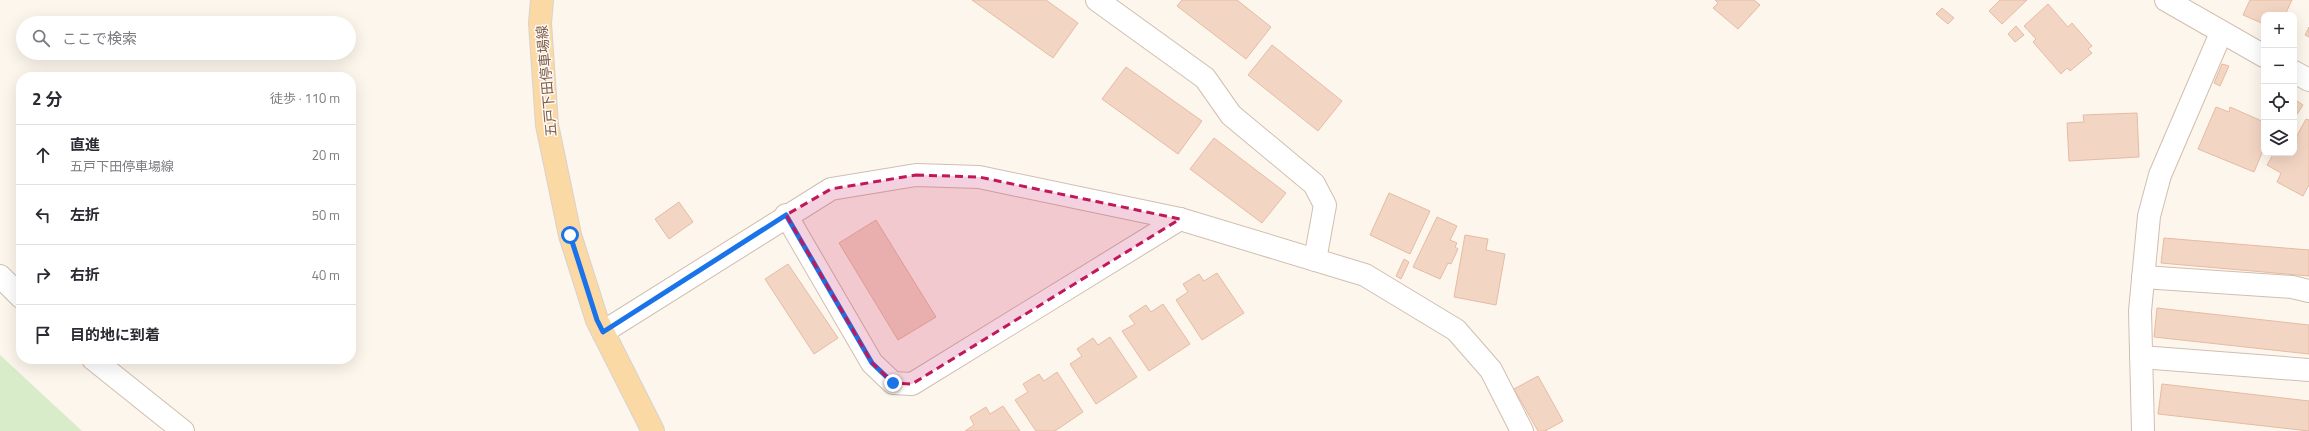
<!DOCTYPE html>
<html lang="ja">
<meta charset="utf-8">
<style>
:root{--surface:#fff;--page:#f2f2f3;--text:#2b2b33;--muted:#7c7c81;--line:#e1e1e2}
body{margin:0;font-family:"Titillium Web","Noto Sans JP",sans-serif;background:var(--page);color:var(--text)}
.controls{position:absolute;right:12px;top:12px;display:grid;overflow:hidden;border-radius:8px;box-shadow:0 4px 16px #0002}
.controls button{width:36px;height:36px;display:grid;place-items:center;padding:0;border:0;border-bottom:1px solid var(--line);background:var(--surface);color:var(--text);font:20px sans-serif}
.stop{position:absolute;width:12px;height:12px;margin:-9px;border:3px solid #1a73e8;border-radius:50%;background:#fff}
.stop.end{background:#1a73e8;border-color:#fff;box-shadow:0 1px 4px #0008}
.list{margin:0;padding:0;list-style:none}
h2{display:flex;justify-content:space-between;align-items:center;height:52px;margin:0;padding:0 16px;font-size:17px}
h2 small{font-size:13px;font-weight:400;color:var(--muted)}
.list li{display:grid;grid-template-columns:26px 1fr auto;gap:12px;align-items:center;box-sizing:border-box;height:60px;padding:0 16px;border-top:1px solid var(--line)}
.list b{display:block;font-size:15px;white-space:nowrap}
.list p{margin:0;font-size:13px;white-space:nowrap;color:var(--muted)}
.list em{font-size:13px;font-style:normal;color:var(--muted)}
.icon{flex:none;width:22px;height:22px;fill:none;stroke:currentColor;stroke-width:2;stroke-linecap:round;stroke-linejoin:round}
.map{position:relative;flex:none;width:2309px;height:431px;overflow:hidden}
.search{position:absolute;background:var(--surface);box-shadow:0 4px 16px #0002;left:16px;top:16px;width:340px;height:44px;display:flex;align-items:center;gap:10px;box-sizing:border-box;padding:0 14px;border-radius:22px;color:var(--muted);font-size:15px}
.panel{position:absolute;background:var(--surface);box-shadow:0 4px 16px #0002;left:16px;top:72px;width:340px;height:292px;border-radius:16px}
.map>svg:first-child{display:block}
.green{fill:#d8ecc9}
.building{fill:#f3d5c3;stroke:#e6bba3}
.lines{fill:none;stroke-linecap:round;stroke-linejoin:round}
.minor-casing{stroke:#d1beb0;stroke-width:24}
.major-casing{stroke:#dad1cd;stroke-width:24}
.minor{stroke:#fff;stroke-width:22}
.major{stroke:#fbd9a5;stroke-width:22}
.route{stroke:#1a73e8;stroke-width:5}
.marked{fill:#c2185b;fill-opacity:0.2;stroke:#c2185b;stroke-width:3;stroke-dasharray:8 5;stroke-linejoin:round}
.labels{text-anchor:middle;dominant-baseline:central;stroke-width:3;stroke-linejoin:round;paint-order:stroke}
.street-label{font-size:14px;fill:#7a5c4d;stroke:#fffaf3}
</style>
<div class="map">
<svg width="2309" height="431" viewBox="0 0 2309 431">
<rect width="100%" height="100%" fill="#fdf6ec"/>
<path class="green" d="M0 355 82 431H0Z"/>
<g class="building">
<path d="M972 0H1046L1078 23 1053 58Z"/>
<path d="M1182 0H1237L1271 27 1246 59 1177 6Z"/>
<path d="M1715 0H1754L1760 5 1738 29 1713 8 1718 3Z"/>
<path d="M2000 0H2027L2002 24 1989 11Z"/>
<path d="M2250 0H2292L2285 15H2264V24L2243 15Z"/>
<path d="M2048 4 2068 27 2072 23 2092 46 2088 49 2092 53 2070 71 2067 68 2061 74 2033 42 2036 39 2024 26Z"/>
<path d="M1942 8 1954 18 1948 24 1936 14Z"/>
<path d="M2016 26 2024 35 2015 42 2008 34Z"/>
<path d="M2309 27V37L2305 35Z"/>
<path d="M1272 45 1342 101 1318 131 1248 75Z"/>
<path d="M2222 64 2229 66 2220 86 2214 83Z"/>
<path d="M1126 67 1202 121 1178 154 1102 99Z"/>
<path d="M2294 99 2303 105 2294 119Z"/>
<path d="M2216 107 2229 112 2230 107 2264 122V148L2254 172 2198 149Z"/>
<path d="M2137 113 2139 157 2069 161 2067 123 2084 122 2083 115Z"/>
<path d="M2306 119 2309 120V185L2303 196 2277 182 2281 173 2267 165 2274 153H2294V141Z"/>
<path d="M1214 138 1286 193 1262 223 1190 169Z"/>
<path d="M1389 193 1430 211 1410 254 1370 235Z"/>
<path d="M679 202 693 222 669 239 655 219Z"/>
<path d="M1437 217 1457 226 1450 240 1457 243 1455 247 1458 249 1451 264 1448 263 1440 279 1413 267Z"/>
<path d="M876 220 936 317 898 340 839 243Z"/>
<path d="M1465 235 1488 239 1486 250 1505 254 1496 305 1454 297Z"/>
<path d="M2164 238 2309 250V276L2161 263Z"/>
<path d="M1404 259 1409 262 1401 279 1396 276Z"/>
<path d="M788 264 838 338 814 354 765 279Z"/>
<path d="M1217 273 1244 313 1202 340 1176 300 1188 292 1183 284 1199 274 1204 281Z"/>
<path d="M1163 304 1190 344 1149 371 1122 331 1135 324 1129 316 1146 305 1151 312Z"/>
<path d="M2157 308 2309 325V354L2154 337Z"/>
<path d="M1110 337 1137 377 1096 404 1070 364 1082 356 1077 349 1093 338 1098 345Z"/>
<path d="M1057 372 1083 412 1055 431H1036L1015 400 1028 392 1023 384 1039 374 1044 381Z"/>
<path d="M1538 376 1563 421 1545 431H1538L1514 389Z"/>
<path d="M2162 384 2309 401V431L2158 414Z"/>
<path d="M1003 406 1020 431H965L974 425 970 417 986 407 990 414Z"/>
</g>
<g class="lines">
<defs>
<g id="minor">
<path d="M1097 0 1205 78 1231 115 1314 184 1325 205 1315 260"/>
<path d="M2166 0 2264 56"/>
<path d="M2294 72 2309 80"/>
<path d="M786 215 872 363 893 383 912 384 1180 219"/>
<path d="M0 276 21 297"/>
<path d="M2143 277 2292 287 2309 291"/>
<path d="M603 332 831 189 916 175 979 177 1180 219 1365 275 1456 330 1491 370 1522 431"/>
<path d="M2141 357 2309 370"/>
<path d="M93 359 183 431"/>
<path d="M2143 431 2140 311 2149 216 2160 175 2221 33"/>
</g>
<path id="major" d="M542 0 540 23 547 125 570 235 597 320 653 431"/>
</defs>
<use href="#minor" class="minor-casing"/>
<use href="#major" class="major-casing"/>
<use href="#minor" class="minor"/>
<use href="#major" class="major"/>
</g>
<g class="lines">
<path class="route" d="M570 235 597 320 603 332 786 215 872 363 893 383"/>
</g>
<path class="marked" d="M916 175 979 177 1180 219 912 384 893 383 872 363 786 215 831 189Z"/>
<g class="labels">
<g class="street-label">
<text transform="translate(546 81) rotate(-95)">五戸下田停車場線</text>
</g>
</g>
</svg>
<div class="controls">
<button>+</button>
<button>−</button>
<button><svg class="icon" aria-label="locate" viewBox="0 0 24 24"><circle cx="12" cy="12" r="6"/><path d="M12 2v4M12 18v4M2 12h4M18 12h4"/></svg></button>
<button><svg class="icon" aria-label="layers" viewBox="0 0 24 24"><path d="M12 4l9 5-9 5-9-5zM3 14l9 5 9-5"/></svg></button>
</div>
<div class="stop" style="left:570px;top:235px"></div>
<div class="stop end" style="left:893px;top:383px"></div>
<div class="search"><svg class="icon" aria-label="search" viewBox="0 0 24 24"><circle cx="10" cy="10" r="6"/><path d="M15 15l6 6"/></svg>ここで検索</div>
<section class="panel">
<h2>2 分<small>徒歩 · 110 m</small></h2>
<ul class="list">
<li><svg class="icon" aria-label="ahead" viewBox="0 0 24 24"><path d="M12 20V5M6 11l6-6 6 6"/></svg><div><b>直進</b><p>五戸下田停車場線</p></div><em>20 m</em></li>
<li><svg class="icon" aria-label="left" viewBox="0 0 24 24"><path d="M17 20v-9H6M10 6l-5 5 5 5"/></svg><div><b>左折</b></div><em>50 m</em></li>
<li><svg class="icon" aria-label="right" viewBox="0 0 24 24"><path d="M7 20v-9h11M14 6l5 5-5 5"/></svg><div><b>右折</b></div><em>40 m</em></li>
<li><svg class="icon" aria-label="arrive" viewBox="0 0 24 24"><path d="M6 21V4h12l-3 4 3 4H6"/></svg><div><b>目的地に到着</b></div></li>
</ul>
</section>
</div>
